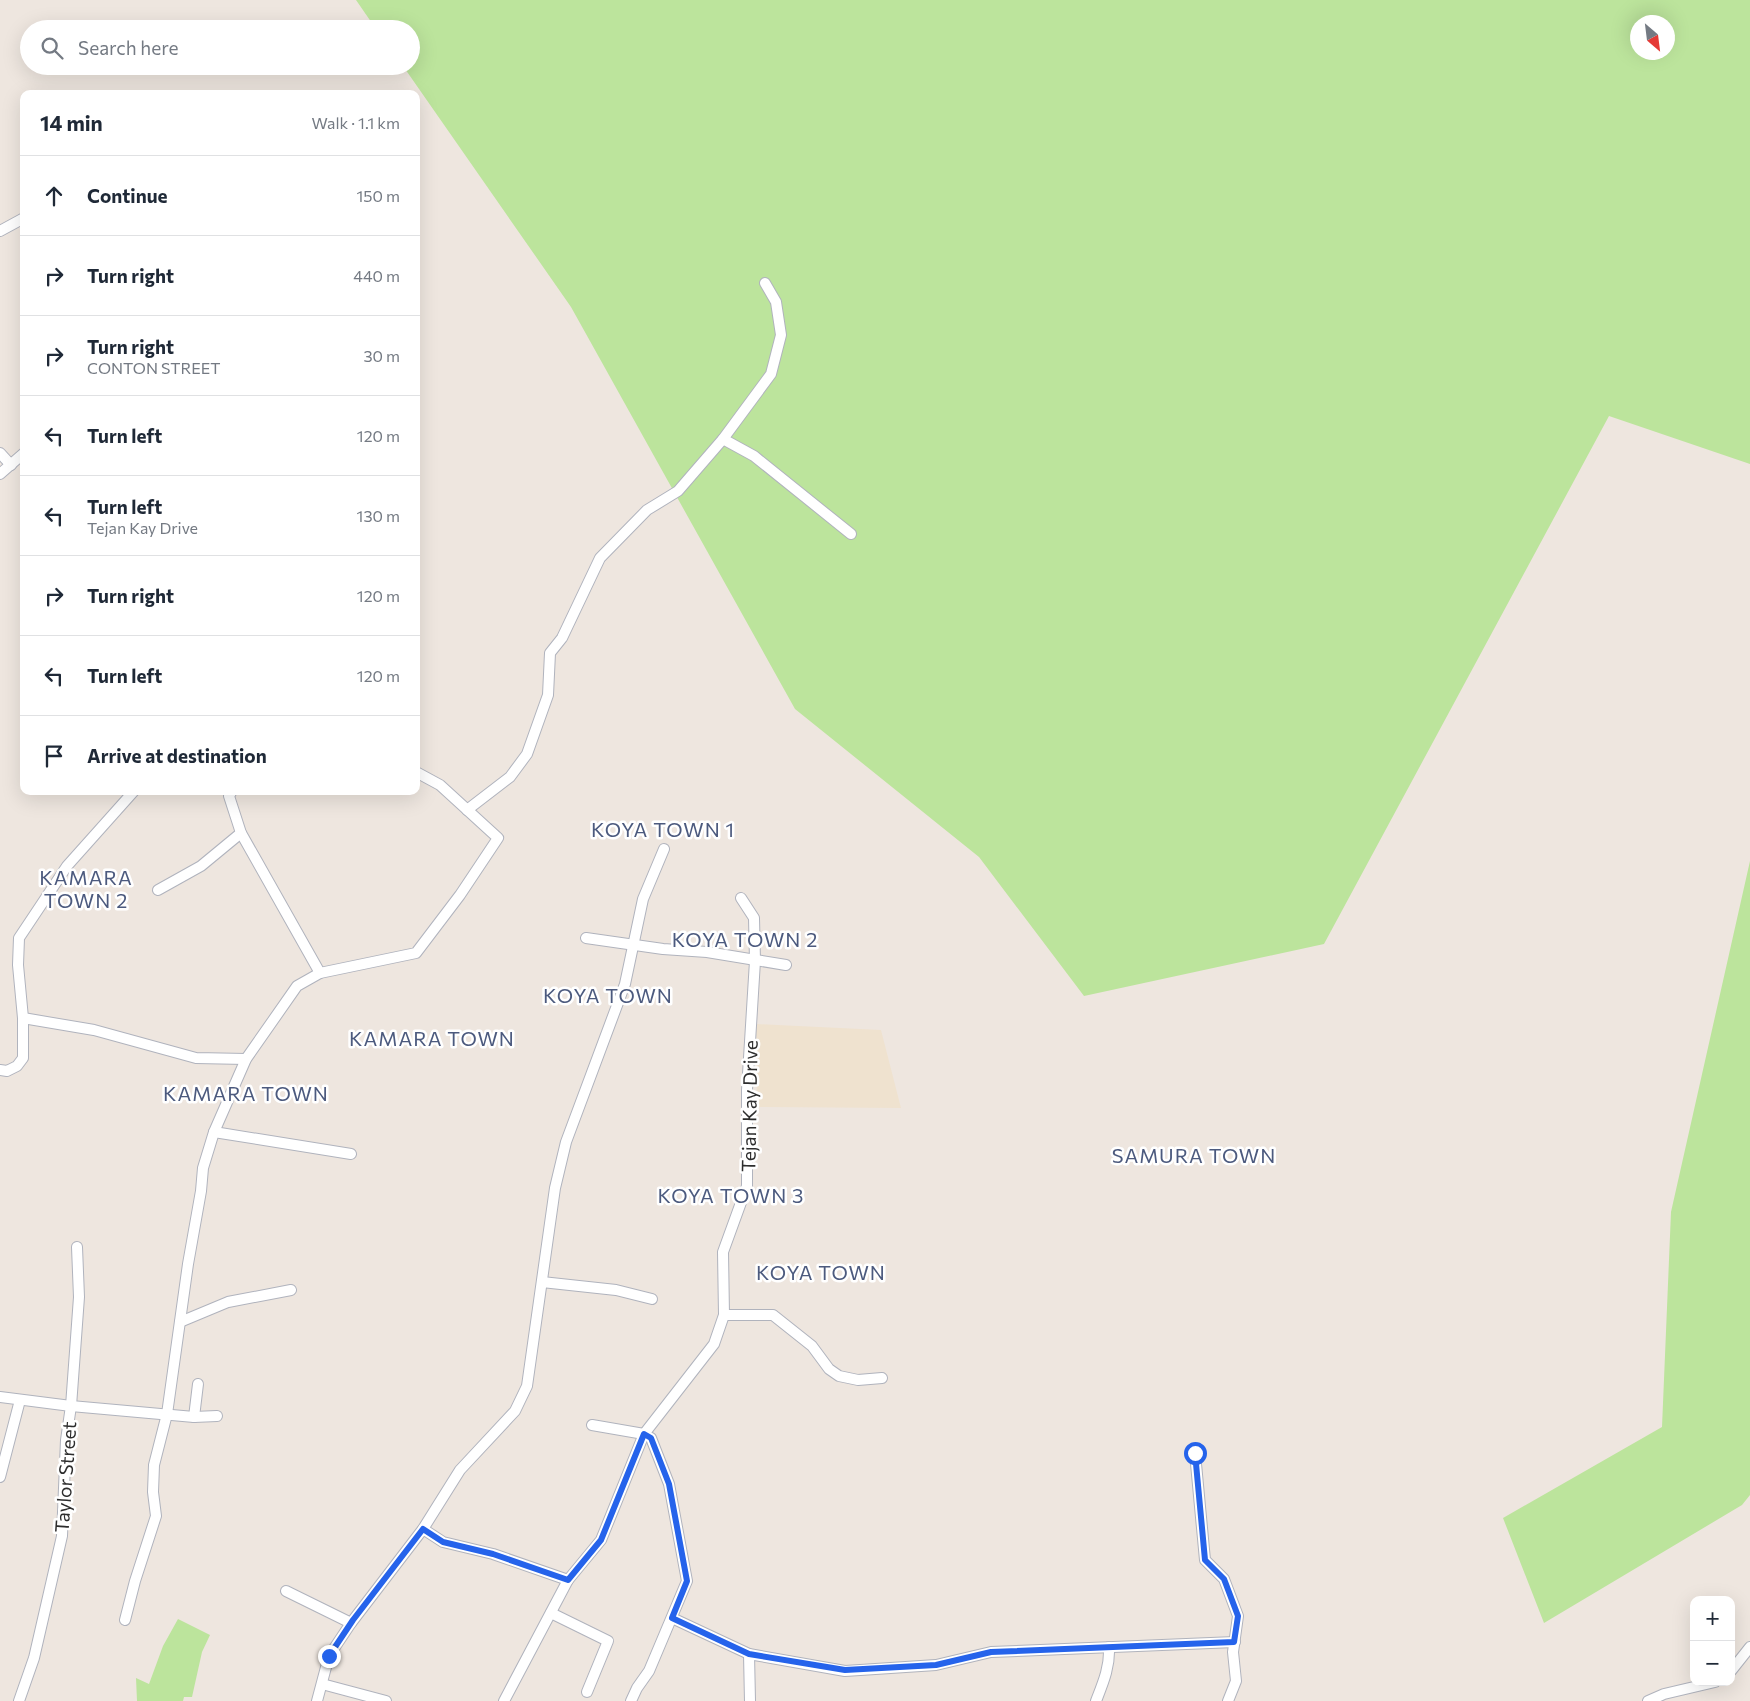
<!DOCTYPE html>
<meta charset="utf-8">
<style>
:root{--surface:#fff;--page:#f6f6f7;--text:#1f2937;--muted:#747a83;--line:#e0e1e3}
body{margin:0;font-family:Commissioner,sans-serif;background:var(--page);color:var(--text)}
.controls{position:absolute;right:15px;bottom:15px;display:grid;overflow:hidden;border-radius:10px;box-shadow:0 5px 20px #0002}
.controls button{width:45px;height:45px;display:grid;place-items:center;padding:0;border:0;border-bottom:1px solid var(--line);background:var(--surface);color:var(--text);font:25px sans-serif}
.compass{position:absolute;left:1630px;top:15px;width:45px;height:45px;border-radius:50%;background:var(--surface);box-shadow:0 5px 20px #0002;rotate:152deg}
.stop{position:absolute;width:15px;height:15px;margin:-11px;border:4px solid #2563eb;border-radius:50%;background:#fff}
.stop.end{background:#2563eb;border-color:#fff;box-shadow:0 1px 5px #0008}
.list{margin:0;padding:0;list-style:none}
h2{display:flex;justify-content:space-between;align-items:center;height:65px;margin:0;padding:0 20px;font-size:21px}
h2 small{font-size:16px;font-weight:400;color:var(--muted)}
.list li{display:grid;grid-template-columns:32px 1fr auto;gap:15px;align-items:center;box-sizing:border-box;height:80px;padding:0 20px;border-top:1px solid var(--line)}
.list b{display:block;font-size:19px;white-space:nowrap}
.list p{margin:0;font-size:16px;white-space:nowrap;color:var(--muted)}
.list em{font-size:16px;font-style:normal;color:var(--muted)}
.icon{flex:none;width:28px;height:28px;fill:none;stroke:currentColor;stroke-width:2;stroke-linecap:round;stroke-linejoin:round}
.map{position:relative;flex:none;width:1750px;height:1701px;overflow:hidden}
.search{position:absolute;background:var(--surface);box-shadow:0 5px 20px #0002;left:20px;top:20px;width:400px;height:55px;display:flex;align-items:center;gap:12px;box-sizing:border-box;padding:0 18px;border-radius:28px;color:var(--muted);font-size:19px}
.panel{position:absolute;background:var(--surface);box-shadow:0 5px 20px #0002;left:20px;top:90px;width:400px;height:705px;border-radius:10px}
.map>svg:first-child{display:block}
.education{fill:#efe2cf}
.green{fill:#bce49c;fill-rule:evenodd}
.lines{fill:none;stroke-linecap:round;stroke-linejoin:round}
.street-casing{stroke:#b0b3bd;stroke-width:12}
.street{stroke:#fff;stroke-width:10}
.route{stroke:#2563eb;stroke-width:6}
.labels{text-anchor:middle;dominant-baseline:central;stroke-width:5;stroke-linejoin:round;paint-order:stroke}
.street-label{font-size:19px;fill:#2d2d2d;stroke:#fff}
.neighbourhood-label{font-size:20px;letter-spacing:1px;fill:#4c5a7e;stroke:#fff}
</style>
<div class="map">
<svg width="1750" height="1701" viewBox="0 0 1750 1701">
<rect width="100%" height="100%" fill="#eee6df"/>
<path class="education" d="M756 1024 881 1030 901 1108 757 1107Z"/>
<g class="green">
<path d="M356 0H1750V464L1609 416 1324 944 1084 996 979 857 795 709 571 307 403 66H411V29H376ZM1638 22H1668V52H1638Z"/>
<path d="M1750 861V1495L1742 1505 1544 1623 1503 1518 1662 1427 1671 1212Z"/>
<path d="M178 1619 210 1635 202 1652 192 1697H184L183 1701H137L136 1678 149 1684 163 1646Z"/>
</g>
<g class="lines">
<defs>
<g id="street">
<path d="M0 231 24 218"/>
<path d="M723 439 754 456 851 534"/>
<path d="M0 453 11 465"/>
<path d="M0 474 24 453"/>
<path d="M232 791 229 796 241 833 320 973"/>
<path d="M467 810 510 777 527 754 548 695 550 653 562 638 600 558 647 510 678 491 723 439 771 374 781 335 776 302 765 283"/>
<path d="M158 890 201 866 241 833"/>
<path d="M586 938 663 949 707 952 786 965"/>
<path d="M23 1018 94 1030 196 1058 246 1059"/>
<path d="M0 1070 7 1071 17 1066 23 1058V1018L18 965 19 938 67 866 134 791"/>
<path d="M214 1132 351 1154"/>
<path d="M542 1282 616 1290 652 1299"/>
<path d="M724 1315H773L812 1346 829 1369 839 1376 858 1380 882 1378"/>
<path d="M180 1322 228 1302 291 1290"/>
<path d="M0 1397 71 1406 194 1417 217 1416"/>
<path d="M194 1417 198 1384"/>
<path d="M592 1425 644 1434 651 1438 669 1484 687 1581 649 1671 637 1688 631 1701"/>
<path d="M1195 1453 1205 1560 1224 1579 1238 1616 1233 1652 1236 1681 1228 1701"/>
<path d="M0 1477 20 1400"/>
<path d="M423 1529 443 1542 493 1554 568 1580"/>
<path d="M286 1591 351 1623"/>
<path d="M551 1613 608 1641 587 1692"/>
<path d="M672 1618 749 1654 845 1671 936 1665 991 1652 1235 1642"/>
<path d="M125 1620 135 1581 156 1516 153 1492 154 1465 167 1414 188 1264 201 1191 203 1168 214 1132 246 1059 297 986 320 973 416 953 460 895 498 838 440 785 416 772"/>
<path d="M749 1654 750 1701"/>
<path d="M1731 1671 1750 1647"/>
<path d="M322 1684 386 1701"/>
<path d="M19 1701 34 1658 62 1536 66 1440 71 1406 79 1297 77 1247"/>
<path d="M317 1701 329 1656 351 1623 423 1529 460 1470 515 1411 527 1386 555 1188 566 1142 625 984 643 899 664 849"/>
<path d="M504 1701 568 1580 601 1540 644 1434 714 1344 724 1315 723 1252 747 1186V1090L755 961 754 918 741 898"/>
<path d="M1096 1701C1103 1683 1110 1667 1109 1647"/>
<path d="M1648 1701 1664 1694 1715 1682"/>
</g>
</defs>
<use href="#street" class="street-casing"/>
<use href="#street" class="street"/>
</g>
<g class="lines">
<path class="route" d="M329 1656 353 1620 423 1529 443 1542 493 1554 568 1580 601 1540 644 1434 651 1438 669 1484 687 1581 672 1618 749 1654 845 1670 936 1665 991 1652 1234 1642 1238 1616 1224 1579 1205 1560 1195 1453"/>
</g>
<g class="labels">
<g class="street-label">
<text transform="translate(749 1106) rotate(-89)">Tejan Kay Drive</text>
<text transform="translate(65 1477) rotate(-86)">Taylor Street</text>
</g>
<g class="neighbourhood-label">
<text x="663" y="829">KOYA TOWN 1</text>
<text x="86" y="877">KAMARA<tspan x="86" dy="23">TOWN 2</tspan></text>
<text x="745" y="939">KOYA TOWN 2</text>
<text x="608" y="995">KOYA TOWN</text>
<text x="432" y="1038">KAMARA TOWN</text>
<text x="246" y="1093">KAMARA TOWN</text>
<text x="1194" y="1155">SAMURA TOWN</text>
<text x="731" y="1195">KOYA TOWN 3</text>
<text x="821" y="1272">KOYA TOWN</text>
</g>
</g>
</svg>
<div class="controls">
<button>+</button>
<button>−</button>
</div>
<svg class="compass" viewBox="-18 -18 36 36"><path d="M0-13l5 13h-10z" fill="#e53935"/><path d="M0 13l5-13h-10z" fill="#747a83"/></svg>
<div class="stop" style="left:1195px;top:1453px"></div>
<div class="stop end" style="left:329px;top:1656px"></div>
<div class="search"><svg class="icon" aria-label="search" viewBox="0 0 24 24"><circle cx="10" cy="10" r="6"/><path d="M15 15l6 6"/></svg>Search here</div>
<section class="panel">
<h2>14 min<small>Walk · 1.1 km</small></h2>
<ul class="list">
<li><svg class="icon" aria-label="ahead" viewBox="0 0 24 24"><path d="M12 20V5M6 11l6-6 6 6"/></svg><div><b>Continue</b></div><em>150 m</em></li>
<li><svg class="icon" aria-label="right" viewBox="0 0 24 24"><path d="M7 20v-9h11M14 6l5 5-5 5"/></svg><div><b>Turn right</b></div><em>440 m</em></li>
<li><svg class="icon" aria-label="right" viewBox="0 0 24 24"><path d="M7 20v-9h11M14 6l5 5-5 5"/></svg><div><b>Turn right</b><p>CONTON STREET</p></div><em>30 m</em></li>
<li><svg class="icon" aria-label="left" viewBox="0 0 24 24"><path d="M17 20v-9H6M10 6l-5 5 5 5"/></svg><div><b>Turn left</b></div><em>120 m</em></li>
<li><svg class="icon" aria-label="left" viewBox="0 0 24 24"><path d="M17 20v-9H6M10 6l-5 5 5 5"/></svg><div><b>Turn left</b><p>Tejan Kay Drive</p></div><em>130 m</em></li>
<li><svg class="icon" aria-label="right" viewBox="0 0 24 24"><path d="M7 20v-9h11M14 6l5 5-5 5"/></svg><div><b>Turn right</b></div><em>120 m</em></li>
<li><svg class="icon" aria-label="left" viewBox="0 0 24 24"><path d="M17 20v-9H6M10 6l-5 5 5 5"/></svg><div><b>Turn left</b></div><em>120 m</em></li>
<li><svg class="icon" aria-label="arrive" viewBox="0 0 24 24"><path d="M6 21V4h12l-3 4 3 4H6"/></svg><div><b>Arrive at destination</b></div></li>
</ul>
</section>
</div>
